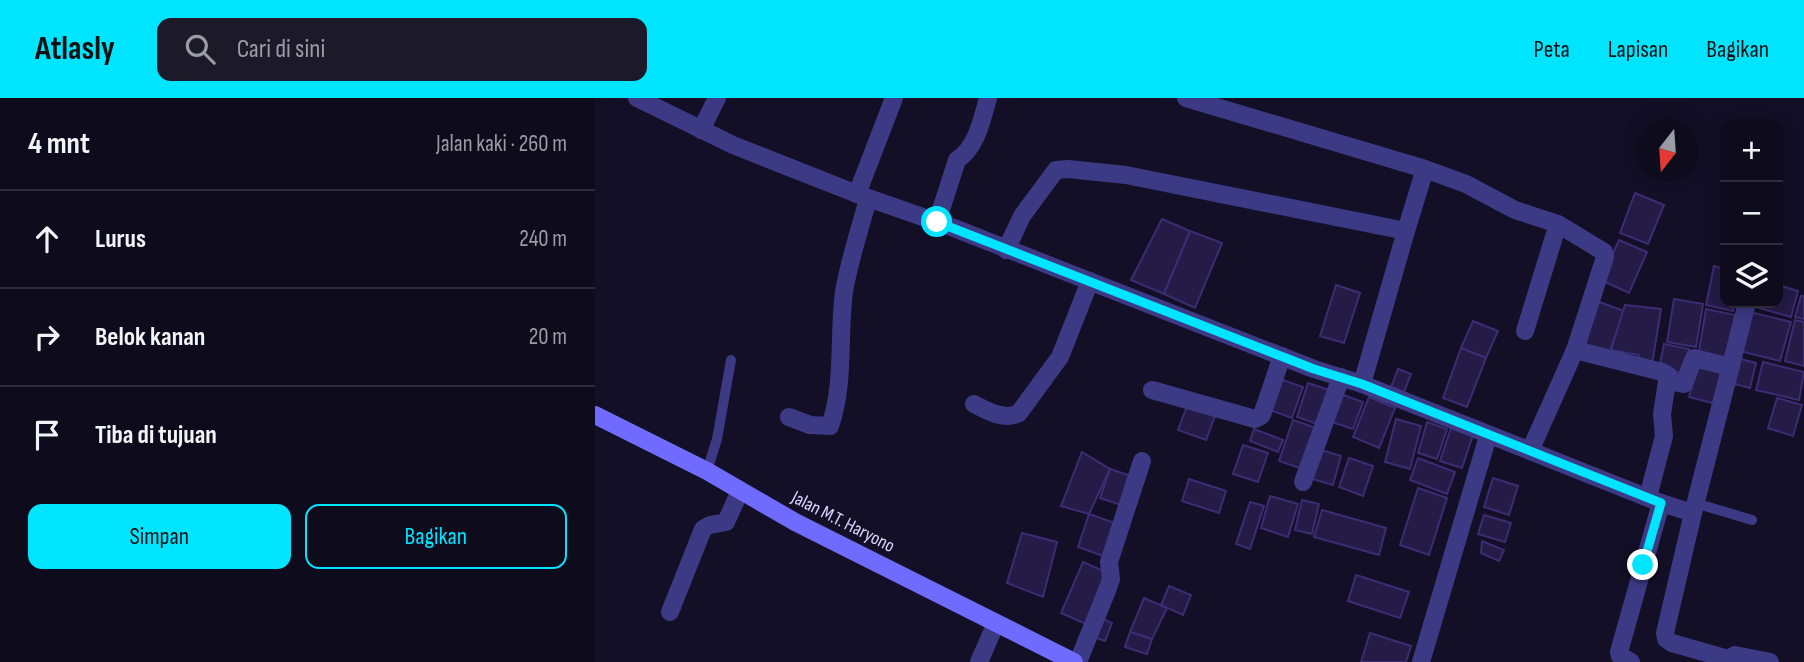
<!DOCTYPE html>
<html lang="id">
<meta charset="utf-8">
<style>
:root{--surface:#0e0b1c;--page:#1c1929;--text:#f1f3f6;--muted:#9b9ba3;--line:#2e2b3b;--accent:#00e5ff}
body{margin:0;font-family:"Sofia Sans Condensed",sans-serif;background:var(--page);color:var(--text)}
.controls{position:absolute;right:21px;top:21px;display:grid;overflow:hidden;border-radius:14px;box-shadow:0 4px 18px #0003}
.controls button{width:63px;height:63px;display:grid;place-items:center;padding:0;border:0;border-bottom:2px solid var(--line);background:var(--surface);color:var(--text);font:35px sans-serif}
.compass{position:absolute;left:1041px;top:21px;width:63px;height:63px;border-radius:50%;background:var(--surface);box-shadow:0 4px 18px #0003;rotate:197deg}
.stop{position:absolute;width:21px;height:21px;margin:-16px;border:5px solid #00e5ff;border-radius:50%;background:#fff}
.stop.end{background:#00e5ff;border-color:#fff;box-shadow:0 2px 7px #0008}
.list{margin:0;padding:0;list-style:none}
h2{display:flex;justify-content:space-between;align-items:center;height:91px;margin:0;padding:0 28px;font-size:30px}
h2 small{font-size:23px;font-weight:400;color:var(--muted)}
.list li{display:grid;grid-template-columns:46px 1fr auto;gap:21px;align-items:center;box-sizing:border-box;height:98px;padding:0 28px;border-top:2px solid var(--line)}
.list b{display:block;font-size:26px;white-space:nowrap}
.list em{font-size:23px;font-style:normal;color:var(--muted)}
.actions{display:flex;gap:14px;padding:21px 28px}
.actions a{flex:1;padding:16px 0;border:2px solid var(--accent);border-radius:14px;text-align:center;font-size:24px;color:var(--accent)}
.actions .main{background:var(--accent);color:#111}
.icon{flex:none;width:38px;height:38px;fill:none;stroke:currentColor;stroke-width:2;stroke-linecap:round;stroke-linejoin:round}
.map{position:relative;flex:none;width:1209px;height:564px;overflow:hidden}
header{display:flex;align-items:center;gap:42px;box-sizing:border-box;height:98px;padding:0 35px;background:var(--accent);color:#111}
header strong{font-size:33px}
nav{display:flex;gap:38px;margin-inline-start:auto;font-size:24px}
.search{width:490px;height:63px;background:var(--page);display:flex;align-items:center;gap:18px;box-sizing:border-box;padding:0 24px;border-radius:14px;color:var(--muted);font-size:26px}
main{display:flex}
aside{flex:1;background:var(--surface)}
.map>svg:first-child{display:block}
.building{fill:#241b47;stroke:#3b2d73;stroke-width:2}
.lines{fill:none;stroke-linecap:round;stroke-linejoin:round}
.lane{stroke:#3d3a85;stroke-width:10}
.street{stroke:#3d3a85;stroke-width:18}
.secondary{stroke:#6f6bff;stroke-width:18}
.route{stroke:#00e5ff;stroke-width:9}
.labels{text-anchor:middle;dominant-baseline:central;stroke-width:5;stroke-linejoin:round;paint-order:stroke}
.street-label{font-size:19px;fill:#d9d4ff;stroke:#130f26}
</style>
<header>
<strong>Atlasly</strong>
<div class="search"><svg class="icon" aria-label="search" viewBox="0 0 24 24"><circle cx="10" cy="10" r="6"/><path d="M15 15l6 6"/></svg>Cari di sini</div>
<nav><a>Peta</a><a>Lapisan</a><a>Bagikan</a></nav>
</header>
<main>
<aside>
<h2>4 mnt<small>Jalan kaki · 260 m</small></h2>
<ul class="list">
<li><svg class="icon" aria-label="ahead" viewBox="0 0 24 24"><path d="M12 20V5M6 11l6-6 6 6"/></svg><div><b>Lurus</b></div><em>240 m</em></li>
<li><svg class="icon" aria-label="right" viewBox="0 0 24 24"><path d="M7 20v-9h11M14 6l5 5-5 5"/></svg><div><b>Belok kanan</b></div><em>20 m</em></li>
<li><svg class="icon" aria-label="arrive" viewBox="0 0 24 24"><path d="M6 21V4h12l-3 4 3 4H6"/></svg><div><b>Tiba di tujuan</b></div></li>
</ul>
<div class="actions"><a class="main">Simpan</a><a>Bagikan</a></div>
</aside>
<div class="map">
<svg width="1209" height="564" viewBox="0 0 1209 564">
<rect width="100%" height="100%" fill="#130f26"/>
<g class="building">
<path d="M1040 95 1069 107 1053 146 1025 135Z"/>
<path d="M567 121 595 133 569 196 536 182Z"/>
<path d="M595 133 627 145 600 210 569 196Z"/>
<path d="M1024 142 1052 154 1034 195 1006 182Z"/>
<path d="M1119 168 1130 171V205H1140L1138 213 1111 207Z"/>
<path d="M741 187 765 195 749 245 725 238Z"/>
<path d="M1183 187 1203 193 1196 219 1157 208V205H1183Z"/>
<path d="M1206 198H1209V221L1200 219Z"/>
<path d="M1079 201 1108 206 1101 249 1072 244Z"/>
<path d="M1002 203 1029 213 1013 258 985 249Z"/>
<path d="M1030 207 1066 211 1057 267 1042 264 1044 257 1016 252Z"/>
<path d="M1111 211 1140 217 1132 264 1103 259Z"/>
<path d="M1155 214 1196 224 1185 263 1145 253Z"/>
<path d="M1200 222 1209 224V268L1190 263Z"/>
<path d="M878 223 903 233 891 260 866 250Z"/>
<path d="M1069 246 1094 251 1090 276 1064 270Z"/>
<path d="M866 250 891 260 872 309 848 300Z"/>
<path d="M1142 260 1161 265 1155 290 1136 285Z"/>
<path d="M1168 264 1209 274 1204 302 1161 292Z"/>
<path d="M1102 269 1128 275 1121 306 1094 299Z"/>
<path d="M803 271 816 276 809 294 796 289Z"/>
<path d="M685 281 708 289 697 320 675 312Z"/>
<path d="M713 285 740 294 728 328 702 319Z"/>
<path d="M743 295 768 304 758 331 734 323Z"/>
<path d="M774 299 800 310 784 350 758 339Z"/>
<path d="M1182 300 1207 307 1198 338 1173 330Z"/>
<path d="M592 308 620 318 611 342 583 332Z"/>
<path d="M801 321 826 328 815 371 790 364Z"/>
<path d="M698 322 724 331 710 372 684 363Z"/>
<path d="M832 324 852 331 842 361 823 355Z"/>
<path d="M857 327 879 334 867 370 845 363Z"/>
<path d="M659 331 688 342 683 354 655 343Z"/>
<path d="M648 347 673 355 663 384 638 376Z"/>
<path d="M723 351 746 358 738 387 714 380Z"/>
<path d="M487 354 515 371 494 416 466 408Z"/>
<path d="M754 360 778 368 768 398 744 389Z"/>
<path d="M823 360 860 374 852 396 815 382Z"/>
<path d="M515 371 539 379 529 408 505 400Z"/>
<path d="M898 380 923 388 914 417 889 409Z"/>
<path d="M594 381 631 393 624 415 587 403Z"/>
<path d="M823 390 852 400 834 457 805 447Z"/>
<path d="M675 398 703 406 693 439 666 430Z"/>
<path d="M707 402 724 406 717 436 700 432Z"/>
<path d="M655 404 669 408 655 451 641 446Z"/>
<path d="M727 412 791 430 784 457 719 439Z"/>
<path d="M494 416 520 425 508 458 483 449Z"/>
<path d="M889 417 916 425 910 444 883 436Z"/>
<path d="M427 435 462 444 448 499 412 485Z"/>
<path d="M887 443 909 452 904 463 886 455Z"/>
<path d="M488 464 513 475 491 526 466 515Z"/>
<path d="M761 477 814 494 805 520 753 503Z"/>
<path d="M574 488 596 497 588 517 566 507Z"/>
<path d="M549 500 572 510 557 541 535 534Z"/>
<path d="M506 520 517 525 510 543 498 539Z"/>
<path d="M535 534 557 541 552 556 530 549Z"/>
<path d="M775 535 816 548 811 564H766Z"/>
</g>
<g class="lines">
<g class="lane">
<path d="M112 373 122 341 136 262"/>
<path d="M1100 405 1157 422"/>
</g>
<g class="street">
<path d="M42 0 138 47 262 96 359 130 719 271 767 286 1066 405 1098 415"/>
<path d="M591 0 830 71 871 86 920 112 963 126 1009 154 1010 159 980 252 935 353"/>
<path d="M106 32 122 0"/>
<path d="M262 96 299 0"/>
<path d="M342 124 362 62C382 49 387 21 393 0"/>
<path d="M411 152 427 118 461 72 473 71 531 77 811 133 830 71"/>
<path d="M1152 205 1098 415 1070 535 1071 541 1077 545 1133 561 1140 557 1175 564"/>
<path d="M930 233 963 126"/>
<path d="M980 252 1067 274 1073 277 1067 316 1069 338 1053 399"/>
<path d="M1073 283 1089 286 1099 260 1136 269"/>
<path d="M767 286 811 133"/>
<path d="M557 292 660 321 666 318 668 314 687 258"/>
<path d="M379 306C392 313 410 323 424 315L465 259 495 183"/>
<path d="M194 319 215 327 235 328C250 285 243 239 249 194 254 163 265 131 273 101"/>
<path d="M708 384 746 279"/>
<path d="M75 514 108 431 115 427 131 424 145 393"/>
<path d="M384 564 401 525"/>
<path d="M483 564 513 490 516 481 514 464 547 363"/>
<path d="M826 564 893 338"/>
<path d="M1036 564 1025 558 1024 554 1066 405"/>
</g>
<path class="secondary" d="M0 317 112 373 200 424 479 564"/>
</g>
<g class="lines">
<path class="route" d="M342 124 719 271 767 286 1066 405 1048 467"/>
</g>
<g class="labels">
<g class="street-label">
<text transform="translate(248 424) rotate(27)">Jalan M.T. Haryono</text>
</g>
</g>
</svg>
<div class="controls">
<button>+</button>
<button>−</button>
<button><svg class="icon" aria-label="layers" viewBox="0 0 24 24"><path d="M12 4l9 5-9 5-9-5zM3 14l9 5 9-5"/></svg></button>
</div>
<svg class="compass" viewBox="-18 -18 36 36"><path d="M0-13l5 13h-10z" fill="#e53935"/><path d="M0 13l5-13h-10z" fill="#9b9ba3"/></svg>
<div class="stop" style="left:342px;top:124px"></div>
<div class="stop end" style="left:1048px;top:467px"></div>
</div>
</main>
